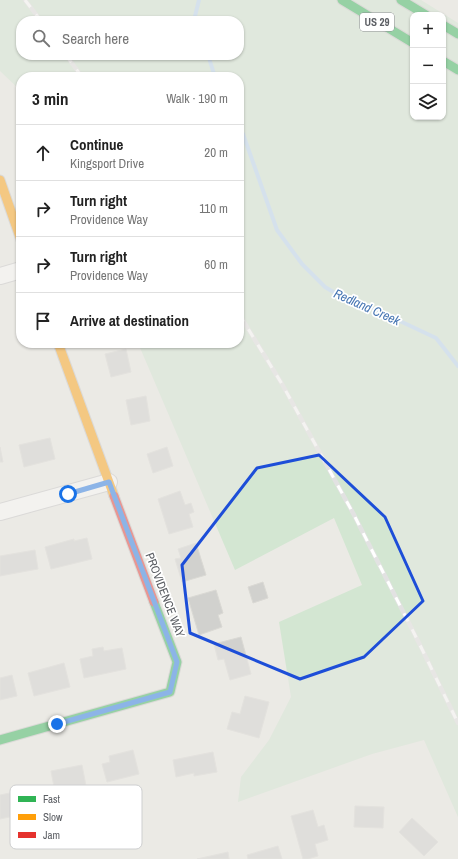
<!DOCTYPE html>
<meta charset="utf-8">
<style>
:root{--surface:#fff;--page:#f2f2f2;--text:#222;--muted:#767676;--line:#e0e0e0}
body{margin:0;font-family:"Archivo Narrow",sans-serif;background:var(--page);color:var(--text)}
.controls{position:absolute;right:12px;top:12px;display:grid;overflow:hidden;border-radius:8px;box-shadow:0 1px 3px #0004}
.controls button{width:36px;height:36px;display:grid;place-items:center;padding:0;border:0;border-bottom:1px solid var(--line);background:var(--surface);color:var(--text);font:20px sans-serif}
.stop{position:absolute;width:12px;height:12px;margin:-9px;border:3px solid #1a73e8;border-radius:50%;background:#fff}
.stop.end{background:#1a73e8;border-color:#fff;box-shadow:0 1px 4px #0008}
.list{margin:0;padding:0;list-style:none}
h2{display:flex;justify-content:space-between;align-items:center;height:52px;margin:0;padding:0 16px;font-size:17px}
h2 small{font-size:13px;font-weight:400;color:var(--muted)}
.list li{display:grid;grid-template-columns:26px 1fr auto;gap:12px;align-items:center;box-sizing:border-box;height:56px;padding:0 16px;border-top:1px solid var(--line)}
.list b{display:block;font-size:15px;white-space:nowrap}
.list p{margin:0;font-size:13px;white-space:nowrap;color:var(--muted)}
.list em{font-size:13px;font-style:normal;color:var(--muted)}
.icon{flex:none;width:22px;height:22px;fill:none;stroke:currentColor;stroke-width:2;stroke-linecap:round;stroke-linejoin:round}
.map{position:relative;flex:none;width:458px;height:859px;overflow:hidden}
.search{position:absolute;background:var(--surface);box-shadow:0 1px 3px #0004;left:16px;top:16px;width:228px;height:44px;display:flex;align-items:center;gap:10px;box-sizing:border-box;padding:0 14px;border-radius:16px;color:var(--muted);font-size:15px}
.panel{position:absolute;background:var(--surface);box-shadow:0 1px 3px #0004;left:16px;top:72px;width:228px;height:276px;border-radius:16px}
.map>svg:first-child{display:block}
.green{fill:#d3e6d2;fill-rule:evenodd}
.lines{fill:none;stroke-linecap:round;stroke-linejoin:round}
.stream{stroke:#bbd8f4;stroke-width:4}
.building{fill:#d1d1ce;stroke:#dad9d4}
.street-casing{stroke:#c7c7c7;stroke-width:18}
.fast-casing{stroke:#c7c7c5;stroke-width:11}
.slow-casing{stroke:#c7c7c5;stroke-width:11}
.jam-casing{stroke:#c7c7c5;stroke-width:11}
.street{stroke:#fcfcfb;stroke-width:16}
.fast{stroke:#30b455;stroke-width:9}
.slow{stroke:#ff9f0a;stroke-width:9}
.jam{stroke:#e5322d;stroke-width:9}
.rail-casing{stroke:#e2e2e2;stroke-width:4.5}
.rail{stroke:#fff;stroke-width:3;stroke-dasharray:9;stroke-linecap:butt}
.route{stroke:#1a73e8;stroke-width:5}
.marked{fill:none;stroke:#1d4ed8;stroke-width:3;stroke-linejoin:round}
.labels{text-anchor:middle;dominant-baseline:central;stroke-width:3.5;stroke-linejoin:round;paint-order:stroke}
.shield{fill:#fff;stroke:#8c8e92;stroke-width:1}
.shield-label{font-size:11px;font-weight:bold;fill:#5b5e63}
.street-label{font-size:12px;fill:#5b5e63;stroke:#fff}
.water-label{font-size:13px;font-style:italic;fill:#4776b3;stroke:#fff}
.key{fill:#fff;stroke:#cecfd0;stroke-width:1}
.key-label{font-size:11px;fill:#5b5e63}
</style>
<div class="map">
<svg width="458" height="859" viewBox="0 0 458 859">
<rect width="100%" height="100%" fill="#ebeae5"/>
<path class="green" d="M0 0H421L458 23V817L424 740 372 754 238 802 241 777 269 740 291 697 279 622 362 585 334 518 235 570 138 343H239V77H21V91L0 71ZM413 15H443V117H413ZM21 21H239V55H21Z"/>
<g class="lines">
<g class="stream">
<path d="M195 21 194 20 199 0"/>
<path d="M208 55 215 77"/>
<path d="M239 127 243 134 277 230 302 264 325 287 342 297 353 299 436 338 458 366"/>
</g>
</g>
<g class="building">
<path d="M126 349 131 372 111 377 105 354Z"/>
<path d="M146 396 150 421 131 425 126 400Z"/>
<path d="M50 438 55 459 24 467 19 445Z"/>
<path d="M0 447 3 462H0Z"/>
<path d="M167 447 173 466 153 473 147 454Z"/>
<path d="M180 491 185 505 191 503 194 512 189 514 193 527 169 534 158 499Z"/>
<path d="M87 538 92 559 51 569 45 547 74 539V541Z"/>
<path d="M196 543 206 575 182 582 175 559 181 558 178 549Z"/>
<path d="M35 550 38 569 0 576V556Z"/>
<path d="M263 582 268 598 253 603 248 587Z"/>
<path d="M216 590 223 613 218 615 222 627 199 635 188 598Z"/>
<path d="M241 637 251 674 230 680 224 659 218 660 214 644Z"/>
<path d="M103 647 104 651 122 648 126 669 84 678 80 659 93 656 92 649Z"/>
<path d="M64 663 70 687 34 696 28 673Z"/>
<path d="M12 675 17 696 0 700V678Z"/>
<path d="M245 696 269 702 259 738 227 729 232 712 240 714Z"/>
<path d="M133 750 139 774 107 782 102 764 110 762 109 756Z"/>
<path d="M213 752 217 772 194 776V773L176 777 173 760Z"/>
<path d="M82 765 86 786 55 792 51 771Z"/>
<path d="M29 789 34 812 0 819V795Z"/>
<path d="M355 806 384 807 383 828 354 827Z"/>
<path d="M313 810 318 827 324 825 328 840 315 844 318 856 308 859H303L291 816Z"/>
<path d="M412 818 438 842 424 856 399 832Z"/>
<path d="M278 846 282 859H248L247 855Z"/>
<path d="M228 852 229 859H197Z"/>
</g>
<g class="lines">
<defs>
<g id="street">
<path d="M0 276 21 270"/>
<path d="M0 512 109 482"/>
</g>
<g id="fast">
<path d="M342 0 413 43"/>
<path d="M401 0 426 15"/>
<path d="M443 25 458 34"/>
<path d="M443 61 458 70"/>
<path d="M0 740 170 692 177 662 154 602"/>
</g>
<g id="slow">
<path d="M0 180 21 240"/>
<path d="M58 343 114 496"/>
</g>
<path id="jam" d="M114 496 154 602"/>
</defs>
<use href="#street" class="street-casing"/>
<use href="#fast" class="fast-casing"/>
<use href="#slow" class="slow-casing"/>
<use href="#jam" class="jam-casing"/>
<use href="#street" class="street"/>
<use href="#fast" class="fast"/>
<use href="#slow" class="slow"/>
<use href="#jam" class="jam"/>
<defs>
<g id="rail">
<path d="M25 0 41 21"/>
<path d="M66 55 82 77"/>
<path d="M239 314 282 384 353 513 418 641 458 723"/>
</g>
</defs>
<use href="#rail" class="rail-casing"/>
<use href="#rail" class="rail"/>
</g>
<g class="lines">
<path class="route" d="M57 724 170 692 177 662 109 482 68 494"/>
</g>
<path d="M0 0H458V859H0ZM319 455 385 517 423 601 364 657 300 679 190 633 182 565 257 468Z" fill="#ebeae5" fill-opacity=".55" fill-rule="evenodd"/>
<path class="marked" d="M319 455 385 517 423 601 364 657 300 679 190 633 182 565 257 468Z"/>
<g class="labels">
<rect class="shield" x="360" y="13" width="34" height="18" rx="3"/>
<g class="shield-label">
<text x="377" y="22">US 29</text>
</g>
<g class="street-label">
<text transform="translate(165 595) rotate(69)">PROVIDENCE WAY</text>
</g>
<g class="water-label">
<text transform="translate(367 307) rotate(24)">Redland Creek</text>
</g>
</g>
<rect x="10" y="785" width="132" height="64" rx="6" class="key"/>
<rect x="18" y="796" width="18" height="6" fill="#30b455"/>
<rect x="18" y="814" width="18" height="6" fill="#ff9f0a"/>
<rect x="18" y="832" width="18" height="6" fill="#e5322d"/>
<g class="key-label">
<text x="43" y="803">Fast</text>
<text x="43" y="821">Slow</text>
<text x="43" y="839">Jam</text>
</g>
</svg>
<div class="controls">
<button>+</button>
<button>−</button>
<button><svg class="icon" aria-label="layers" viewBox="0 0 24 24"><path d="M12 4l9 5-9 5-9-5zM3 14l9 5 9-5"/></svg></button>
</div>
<div class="stop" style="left:68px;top:494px"></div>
<div class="stop end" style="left:57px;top:724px"></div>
<div class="search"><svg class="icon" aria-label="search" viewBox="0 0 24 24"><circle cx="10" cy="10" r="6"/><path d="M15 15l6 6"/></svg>Search here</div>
<section class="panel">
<h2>3 min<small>Walk · 190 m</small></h2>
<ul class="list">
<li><svg class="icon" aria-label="ahead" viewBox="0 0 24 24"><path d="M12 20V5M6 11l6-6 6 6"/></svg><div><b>Continue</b><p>Kingsport Drive</p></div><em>20 m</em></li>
<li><svg class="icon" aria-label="right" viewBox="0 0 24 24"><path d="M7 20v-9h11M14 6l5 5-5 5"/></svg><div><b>Turn right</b><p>Providence Way</p></div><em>110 m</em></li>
<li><svg class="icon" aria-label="right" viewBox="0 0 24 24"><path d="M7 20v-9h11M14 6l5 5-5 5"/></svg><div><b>Turn right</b><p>Providence Way</p></div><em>60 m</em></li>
<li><svg class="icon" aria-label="arrive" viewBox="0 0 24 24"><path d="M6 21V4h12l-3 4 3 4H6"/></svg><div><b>Arrive at destination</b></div></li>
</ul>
</section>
</div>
